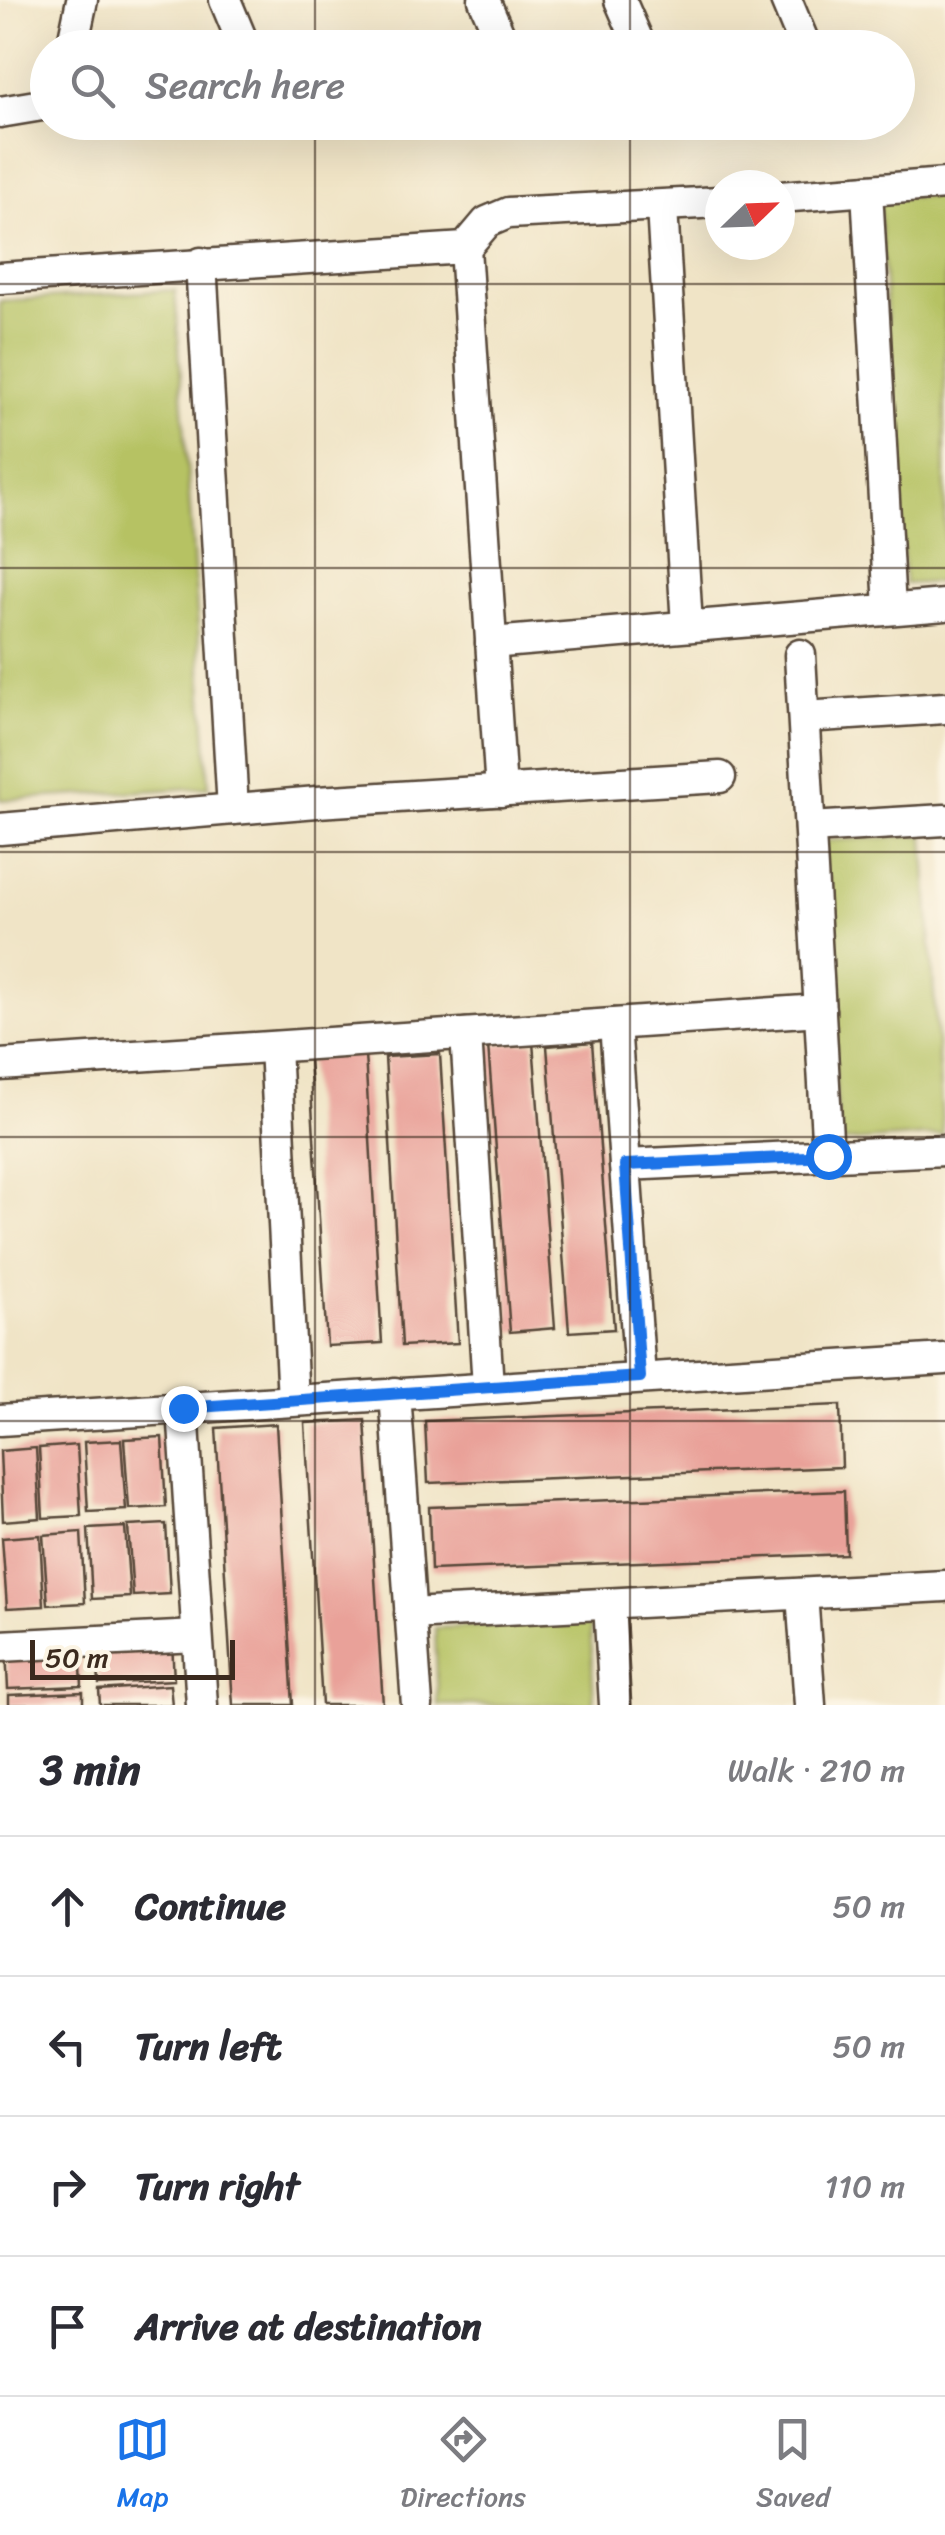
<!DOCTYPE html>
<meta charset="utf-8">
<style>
:root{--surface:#fff;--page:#f2f2f3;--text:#2b2b33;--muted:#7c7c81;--line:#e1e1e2;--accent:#1a73e8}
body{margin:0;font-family:Sriracha,sans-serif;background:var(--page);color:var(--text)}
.compass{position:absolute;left:705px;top:170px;width:90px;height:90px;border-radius:50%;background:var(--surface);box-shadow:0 10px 40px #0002;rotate:67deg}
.scale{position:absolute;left:30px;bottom:25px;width:205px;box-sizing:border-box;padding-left:10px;border:5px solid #3b2a1e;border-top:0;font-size:28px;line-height:35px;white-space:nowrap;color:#3b2a1e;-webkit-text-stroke:8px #fcf5e5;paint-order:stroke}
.stop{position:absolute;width:30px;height:30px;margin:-22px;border:8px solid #1a73e8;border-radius:50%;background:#fff}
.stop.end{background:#1a73e8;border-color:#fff;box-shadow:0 2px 10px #0008}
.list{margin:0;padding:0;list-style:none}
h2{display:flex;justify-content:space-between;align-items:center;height:130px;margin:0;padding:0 40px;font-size:42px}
h2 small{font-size:32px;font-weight:400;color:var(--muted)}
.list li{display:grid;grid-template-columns:65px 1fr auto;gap:30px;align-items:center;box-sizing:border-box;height:140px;padding:0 40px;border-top:2px solid var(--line)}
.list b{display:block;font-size:38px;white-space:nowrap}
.list em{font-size:32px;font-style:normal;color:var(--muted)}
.icon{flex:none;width:55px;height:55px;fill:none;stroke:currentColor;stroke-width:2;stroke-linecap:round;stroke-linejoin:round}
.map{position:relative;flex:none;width:945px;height:1705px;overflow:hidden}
.search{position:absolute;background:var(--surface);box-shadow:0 10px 40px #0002;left:30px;right:30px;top:30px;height:110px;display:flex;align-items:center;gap:25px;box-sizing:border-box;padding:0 35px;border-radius:55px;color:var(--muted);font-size:38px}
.sheet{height:690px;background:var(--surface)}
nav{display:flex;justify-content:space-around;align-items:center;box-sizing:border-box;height:140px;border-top:2px solid var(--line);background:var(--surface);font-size:28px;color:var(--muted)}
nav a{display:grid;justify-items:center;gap:5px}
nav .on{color:var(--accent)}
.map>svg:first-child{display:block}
.green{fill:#b6c264;stroke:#787641;stroke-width:2.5}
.building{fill:#e9a199}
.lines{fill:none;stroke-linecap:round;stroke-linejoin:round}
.minor-casing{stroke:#564637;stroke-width:35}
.minor{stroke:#fff;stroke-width:30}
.route{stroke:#1a73e8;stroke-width:12}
.grid{fill:none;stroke:#3b2a1e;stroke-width:2.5;stroke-opacity:0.55}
</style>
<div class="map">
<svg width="945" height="1705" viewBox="0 0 945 1705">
<rect width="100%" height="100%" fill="#fcf5e5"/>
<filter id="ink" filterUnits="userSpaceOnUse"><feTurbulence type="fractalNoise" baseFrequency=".01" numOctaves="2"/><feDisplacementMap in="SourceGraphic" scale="20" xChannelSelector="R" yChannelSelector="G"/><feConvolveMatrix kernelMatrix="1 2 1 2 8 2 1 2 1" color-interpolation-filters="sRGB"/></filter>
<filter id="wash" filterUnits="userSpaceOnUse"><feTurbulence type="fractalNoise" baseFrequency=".0048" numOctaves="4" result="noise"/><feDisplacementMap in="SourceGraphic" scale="40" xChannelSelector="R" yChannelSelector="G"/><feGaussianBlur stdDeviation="2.25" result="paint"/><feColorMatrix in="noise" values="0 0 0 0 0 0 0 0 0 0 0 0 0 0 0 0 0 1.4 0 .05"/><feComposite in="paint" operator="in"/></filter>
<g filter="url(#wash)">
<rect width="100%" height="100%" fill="#f0e4c6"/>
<g class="green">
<path d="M945 195V582L905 584 879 198Z"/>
<path d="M175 290 209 787 0 800V301Z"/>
<path d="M924 835 943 1135 839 1142 821 841Z"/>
<path d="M590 1621 594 1705H438L435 1628Z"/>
</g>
<g id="blocks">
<g class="building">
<path d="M533 1042 555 1328 510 1332 488 1045Z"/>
<path d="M592 1042 614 1329 569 1332 547 1046Z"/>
<path d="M365 1054 382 1343 327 1346 309 1057Z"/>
<path d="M440 1054 458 1343 402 1346 385 1057Z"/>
<path d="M840 1405 842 1467 428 1483 425 1421Z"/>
<path d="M365 1420 383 1705H322L305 1423Z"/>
<path d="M276 1424 293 1705H233L216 1428Z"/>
<path d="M162 1437 166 1507 129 1509 124 1439Z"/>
<path d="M121 1440 126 1510 88 1512 84 1442Z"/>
<path d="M77 1445 81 1516 43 1518 39 1448Z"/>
<path d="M36 1448 40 1518 3 1521 0 1451Z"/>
<path d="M844 1491 846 1554 431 1570 429 1507Z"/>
<path d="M166 1524 170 1594 133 1596 128 1526Z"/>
<path d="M125 1527 130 1597 92 1599 88 1529Z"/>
<path d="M81 1532 85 1603 48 1605 43 1535Z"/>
<path d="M40 1535 44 1606 7 1608 2 1538Z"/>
<path d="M172 1643 174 1680 99 1684 97 1648Z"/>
<path d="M80 1647 82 1686 8 1689 6 1650Z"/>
<path d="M170 1685 172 1705H100L99 1690Z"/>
<path d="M83 1692V1705H9V1695Z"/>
</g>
</g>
</g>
<g filter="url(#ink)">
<use href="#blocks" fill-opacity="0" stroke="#564637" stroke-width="2.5"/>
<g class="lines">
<defs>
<g id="minor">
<path d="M225 0 245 48"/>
<path d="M484 0 505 48"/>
<path d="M620 0 641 48"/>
<path d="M786 0 806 48"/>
<path d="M72 48 82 0"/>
<path d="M0 112 48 104"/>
<path d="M867 190 890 609"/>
<path d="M780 197 945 184"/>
<path d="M662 207 687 626"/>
<path d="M465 248 501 791"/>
<path d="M201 263 233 809"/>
<path d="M0 278 465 248 487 222 508 213 720 202"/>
<path d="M491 643 945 605"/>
<path d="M800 655 828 1156"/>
<path d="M804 717 945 708"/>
<path d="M810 828 945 820"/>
<path d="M0 829 317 802 720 777"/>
<path d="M615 1024 640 1377"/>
<path d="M466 1034 488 1387"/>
<path d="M275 1047 293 1400"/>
<path d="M0 1065 820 1010"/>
<path d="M625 1165 945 1150"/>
<path d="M395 1393 417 1705"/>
<path d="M183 1408 202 1705"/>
<path d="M0 1420 945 1359"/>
<path d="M802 1594 810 1705"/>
<path d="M609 1604 615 1705"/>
<path d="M410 1614 945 1586"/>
<path d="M0 1646 197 1636"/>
</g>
</defs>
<use href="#minor" class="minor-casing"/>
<use href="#minor" class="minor"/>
</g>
</g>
<g class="lines" filter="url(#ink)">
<path class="route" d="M183 1408 640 1377 625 1165 828 1156"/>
</g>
<path class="grid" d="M315 0V48M630 0V48M315 122V1705M630 122V1705M0 284H945M0 568H945M0 852H945M0 1137H945M0 1421H945"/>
</svg>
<svg class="compass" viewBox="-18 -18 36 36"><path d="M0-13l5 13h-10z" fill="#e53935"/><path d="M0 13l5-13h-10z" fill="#7c7c81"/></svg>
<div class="scale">50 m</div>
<div class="stop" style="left:828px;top:1156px"></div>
<div class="stop end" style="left:183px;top:1408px"></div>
<div class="search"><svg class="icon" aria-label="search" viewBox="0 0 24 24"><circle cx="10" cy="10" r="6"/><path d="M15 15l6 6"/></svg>Search here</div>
</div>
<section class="sheet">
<h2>3 min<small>Walk · 210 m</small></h2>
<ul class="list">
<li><svg class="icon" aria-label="ahead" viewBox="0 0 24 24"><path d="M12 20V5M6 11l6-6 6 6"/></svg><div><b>Continue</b></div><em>50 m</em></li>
<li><svg class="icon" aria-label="left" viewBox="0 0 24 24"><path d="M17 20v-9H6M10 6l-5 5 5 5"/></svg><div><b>Turn left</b></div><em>50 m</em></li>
<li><svg class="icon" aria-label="right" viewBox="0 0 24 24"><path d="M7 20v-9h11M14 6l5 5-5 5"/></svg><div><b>Turn right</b></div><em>110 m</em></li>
<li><svg class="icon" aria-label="arrive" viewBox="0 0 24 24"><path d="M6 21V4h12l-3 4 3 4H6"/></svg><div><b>Arrive at destination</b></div></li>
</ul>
</section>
<nav>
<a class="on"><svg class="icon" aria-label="map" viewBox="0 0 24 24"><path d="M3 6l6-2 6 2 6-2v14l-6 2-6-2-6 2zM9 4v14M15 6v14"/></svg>Map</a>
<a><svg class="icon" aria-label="directions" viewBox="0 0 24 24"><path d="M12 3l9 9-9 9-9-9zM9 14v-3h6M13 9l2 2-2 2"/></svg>Directions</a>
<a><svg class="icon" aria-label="saved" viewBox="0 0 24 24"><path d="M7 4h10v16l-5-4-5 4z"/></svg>Saved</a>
</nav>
